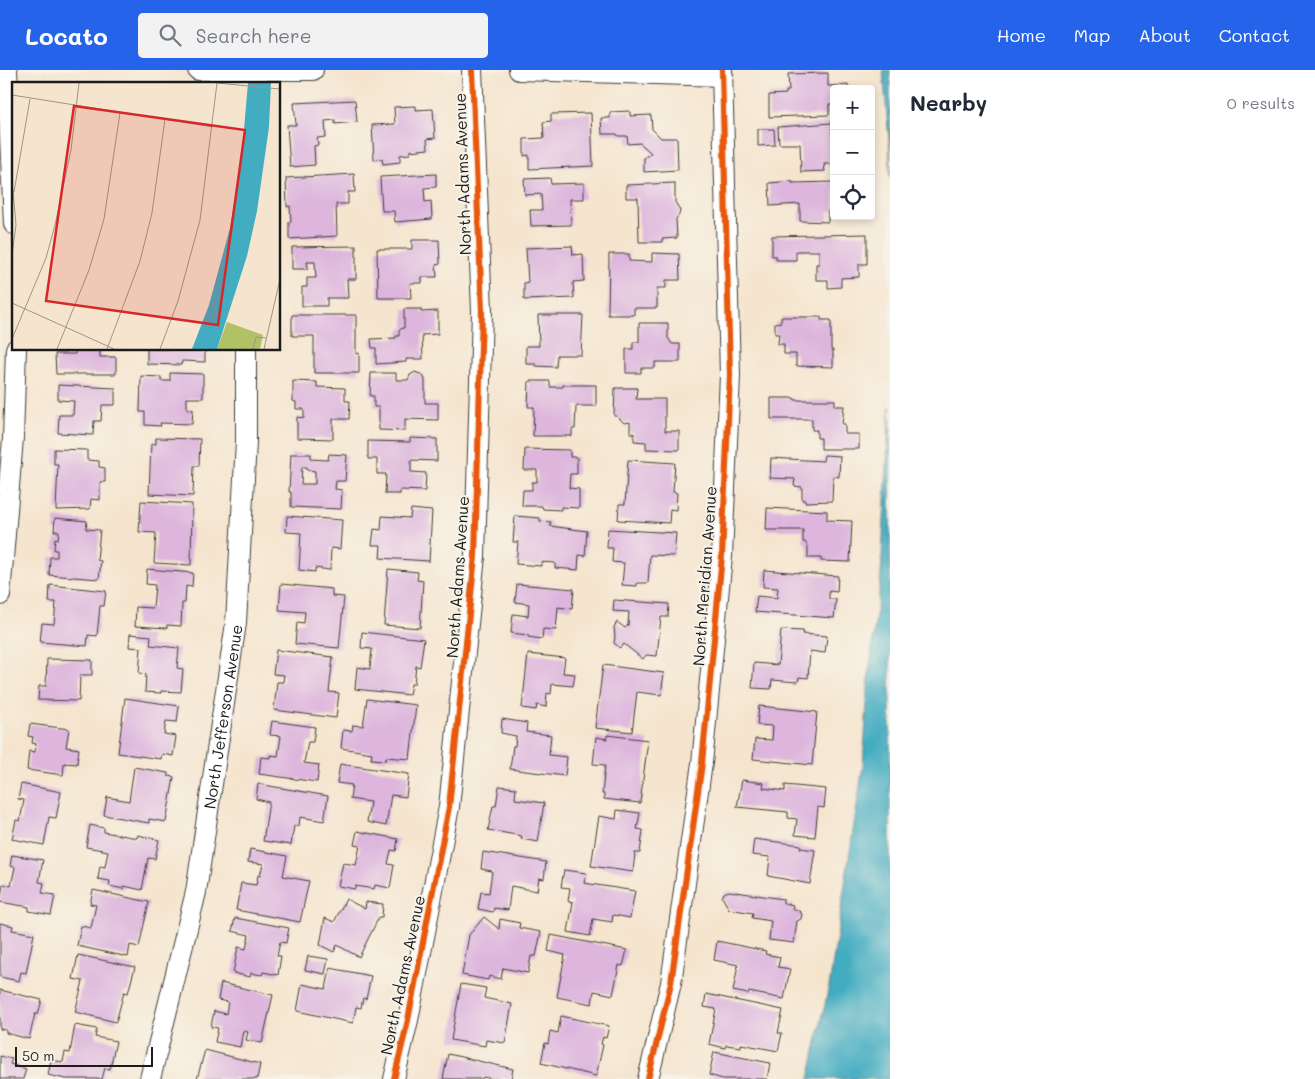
<!DOCTYPE html>
<meta charset="utf-8">
<style>
:root{--surface:#fff;--page:#f2f2f3;--text:#1f2937;--muted:#747a83;--line:#e0e1e3;--accent:#2563eb}
body{margin:0;font-family:Mali,sans-serif;background:var(--page);color:var(--text)}
.controls{position:absolute;right:15px;top:15px;display:grid;overflow:hidden;border-radius:5px;box-shadow:0 2px 8px #0003}
.controls button{width:45px;height:45px;display:grid;place-items:center;padding:0;border:0;border-bottom:1px solid var(--line);background:var(--surface);color:var(--text);font:25px sans-serif}
.scale{position:absolute;left:15px;bottom:12px;width:138px;box-sizing:border-box;padding-left:5px;border:2px solid #1c1c1c;border-top:0;font-size:14px;line-height:18px;white-space:nowrap;color:#1c1c1c;-webkit-text-stroke:4px #f7f3e8;paint-order:stroke}
.list{margin:0;padding:0;list-style:none}
h2{display:flex;justify-content:space-between;align-items:center;height:65px;margin:0;padding:0 20px;font-size:21px}
h2 small{font-size:16px;font-weight:400;color:var(--muted)}
.icon{flex:none;width:28px;height:28px;fill:none;stroke:currentColor;stroke-width:2;stroke-linecap:round;stroke-linejoin:round}
.map{position:relative;flex:none;width:890px;height:1009px;overflow:hidden}
header{display:flex;align-items:center;gap:30px;box-sizing:border-box;height:70px;padding:0 25px;background:var(--accent);color:#fff}
header strong{font-size:24px}
nav{display:flex;gap:28px;margin-inline-start:auto;font-size:18px}
.search{width:350px;height:45px;background:var(--page);display:flex;align-items:center;gap:12px;box-sizing:border-box;padding:0 18px;border-radius:5px;color:var(--muted);font-size:19px}
main{display:flex}
aside{flex:1;background:var(--surface)}
.map>svg:first-child{display:block}
.water{fill:#42acc1;stroke:#2f646e}
.building{fill:#ddb5dd;fill-rule:evenodd}
.lines{fill:none;stroke-linecap:round;stroke-linejoin:round}
.street-casing{stroke:#3d3a37;stroke-width:22}
.street{stroke:#fff;stroke-width:20}
.cycleway-casing{stroke:#f7f3e8;stroke-width:9}
.cycleway{stroke:#e8590c;stroke-width:6}
.labels{text-anchor:middle;dominant-baseline:central;stroke-width:4;stroke-linejoin:round;paint-order:stroke}
.street-label{font-size:16px;fill:#1c1c1c;stroke:#f7f3e8}
.inset-road{fill:none;stroke:#9e9587;stroke-width:1}
.view{fill:#d62828;fill-opacity:0.15;stroke:#d62828;stroke-width:2.5}
.inset-edge{fill:none;stroke:#1c1c1c;stroke-width:2.5}
</style>
<header>
<strong>Locato</strong>
<div class="search"><svg class="icon" aria-label="search" viewBox="0 0 24 24"><circle cx="10" cy="10" r="6"/><path d="M15 15l6 6"/></svg>Search here</div>
<nav><a>Home</a><a>Map</a><a>About</a><a>Contact</a></nav>
</header>
<main>
<div class="map">
<svg width="890" height="1009" viewBox="0 0 890 1009">
<rect width="100%" height="100%" fill="#f7f3e8"/>
<filter id="ink" filterUnits="userSpaceOnUse"><feTurbulence type="fractalNoise" baseFrequency=".02" numOctaves="2"/><feDisplacementMap in="SourceGraphic" scale="10" xChannelSelector="R" yChannelSelector="G"/><feConvolveMatrix kernelMatrix="1 2 1 2 8 2 1 2 1" color-interpolation-filters="sRGB"/></filter>
<filter id="wash" filterUnits="userSpaceOnUse"><feTurbulence type="fractalNoise" baseFrequency=".0096" numOctaves="4" result="noise"/><feDisplacementMap in="SourceGraphic" scale="20" xChannelSelector="R" yChannelSelector="G"/><feGaussianBlur stdDeviation="1.12" result="paint"/><feColorMatrix in="noise" values="0 0 0 0 0 0 0 0 0 0 0 0 0 0 0 0 0 1.4 0 .05"/><feComposite in="paint" operator="in"/></filter>
<g filter="url(#wash)">
<rect width="100%" height="100%" fill="#f5e5cf"/>
<g class="water">
<path d="M883 0H890V107V81Z"/>
<path d="M890 336V1009H809L830 911 863 696 869 602 881 505Z"/>
</g>
<g id="blocks">
<g class="building">
<path d="M828 3V16L848 15V19H834V34H829V45L769 47V25L786 24V21H789L788 4Z"/>
<path d="M355 30 357 52 335 54V50L325 51 326 67 317 68 318 75 314 76 315 95 290 97 287 55H296L294 33Z"/>
<path d="M416 36V40L433 39 435 68 427 69 428 79 410 81V84L400 85V92L383 94 382 89 374 90 372 55 395 54 394 37Z"/>
<path d="M630 41V46L651 45 652 59 661 68H677L678 100 644 102V88L651 83 640 73 628 74 627 66H618L617 64H602L601 48H610V42Z"/>
<path d="M591 43 593 96 529 99V85L524 86V69L544 68 543 52 551 51V44Z"/>
<path d="M832 53V66H834V94H824L825 101 801 102 800 74H779L778 57Z"/>
<path d="M758 59H774L775 75 758 76Z"/>
<path d="M354 104 355 122H348V134H336L337 166 289 169V152H291L290 136 287 137 286 108Z"/>
<path d="M436 104V117L424 118 425 132 431 131 432 149 395 152 394 141H382L380 107Z"/>
<path d="M550 108 551 114 584 113V129H570L571 155 531 156 530 140H542L541 124 525 125 524 109Z"/>
<path d="M792 111V113L834 112V141H828V152L800 151V134L770 136 769 113Z"/>
<path d="M675 113V132L680 140 679 145 676 149 677 168 662 169V172H639L638 128H626V115Z"/>
<path d="M867 164V194H859V207L841 208V217L828 218V210H816V194H819V181H796V190H776V186H772V166Z"/>
<path d="M412 170H439L440 194 436 195 437 207H422V213H410L411 228H378L377 179H412Z"/>
<path d="M356 176V209H347L348 228H327V236H302V217H307V208H316L315 192H307L308 199H292V177Z"/>
<path d="M572 176 573 185 583 184 584 211 573 212 574 228 524 230V213L528 212 526 178Z"/>
<path d="M652 183 679 184 680 210H666V218H657V238H634V245H608L609 184H629V191L652 192Z"/>
<path d="M404 239H421V242L438 241V264L422 265 423 289H406V292L376 294V278H372L371 269 396 268V266H399V261L402 258H404Z"/>
<path d="M292 245H356V284L359 283V303H314V266H292Z"/>
<path d="M538 245H583L581 285H557L556 297 536 296V294H526V276H539Z"/>
<path d="M781 247H821V250H831V280H833V297L796 296V284H784V274H778L779 264H775V253L781 252Z"/>
<path d="M639 253H668V268L672 274H680V292H655V298H641V303H626V279H633V272H639Z"/>
<path d="M75 279H100V287H116V304H56L55 284H75Z"/>
<path d="M147 279H205V292L182 291 181 295 147 294Z"/>
<path d="M415 302 423 305 425 310V333H438V350L405 349V361L379 360V337H374V326H370L371 303H396V310H408L410 305Z"/>
<path d="M170 303 203 304V328H187V339H193L192 354 160 353 161 356 145 355V342H140L141 306 161 307V311H170Z"/>
<path d="M293 311 317 312V317L345 318V331H350L349 349H333V369L297 368V347L304 348V339H296V332L293 331Z"/>
<path d="M529 311H550V317H563V315H596V336H576L575 359H572V366H533L534 337H528Z"/>
<path d="M58 315 115 318V335H102L101 351H94L93 365 58 363 59 345H73L74 331 58 330Z"/>
<path d="M615 318H637L636 329H665V361H679V380L646 379V372L634 371V363H630V352L624 353 617 346H614Z"/>
<path d="M771 328H794L795 330H835V336H844L842 354H845V364H859V379H821V368H817V360H812V349H771Z"/>
<path d="M156 368 200 369 199 396H194L193 426 149 424 151 374H156Z"/>
<path d="M410 368 437 369V391L411 390V402L426 403 425 421 400 420V424H385L386 404H377V389H368V371L410 372Z"/>
<path d="M54 379 87 380V390L99 391V397L105 398V412H100V430L91 429 90 439 56 440 58 394H54Z"/>
<path d="M525 379 570 380V387H577V404H570L569 418 579 419V438L561 437V440L543 439 542 436H522L523 420H532V412H537V400H524Z"/>
<path d="M291 384H311V389L328 390 329 384 347 385 345 411H336L335 419 342 420 341 439 291 437V422H289ZM302 397H307V400L315 401V414H301Z"/>
<path d="M824 385 840 386 839 407 833 406 832 431 805 432V430H802V417L794 416 795 409 770 408 771 388 823 391Z"/>
<path d="M628 390 675 393 673 422 677 423 676 440 670 439 669 453 618 450 619 434H625Z"/>
<path d="M141 431 192 434 191 495 154 493 156 463 139 462Z"/>
<path d="M767 438 827 441V450L852 451 850 492 821 491V488H808V477L805 472H803V460H766Z"/>
<path d="M411 439 432 441 429 491 380 488 381 475H372L374 459 381 460 382 446 410 448Z"/>
<path d="M287 446 342 450 340 479 331 478 330 500 315 498V502L299 500 301 463 286 462Z"/>
<path d="M515 446 540 448V451L551 452 550 456 587 461 585 486 579 485 578 500 555 498V493L541 492V496L516 494 518 472H513Z"/>
<path d="M55 448 87 451 86 459 100 460 97 490 101 491 99 509 49 505 50 487H57V480H54L55 468 58 469 59 461H54Z"/>
<path d="M608 459 676 463 674 486 650 485 648 513H637V516L622 515 624 493 612 492 613 478H607Z"/>
<path d="M147 499 193 503 192 517 186 516 185 533H182L181 556 167 555V558L135 556 136 537 153 538 155 515 146 514Z"/>
<path d="M388 499 418 502 417 510 423 511 420 558 384 555Z"/>
<path d="M764 500 838 506 837 522 829 521V529H836L834 548 755 542 757 526 777 528 778 518 763 517Z"/>
<path d="M281 514 332 519V526L344 527 339 578 295 574 297 552 304 553 305 542 279 540Z"/>
<path d="M517 514 574 519 572 539 558 537 556 560 543 559 542 569 528 567V565L511 563 513 544 528 546 529 534 515 532Z"/>
<path d="M50 515 106 521 104 536H100L97 566 88 565 87 576 40 572 42 553 54 554 56 532H49Z"/>
<path d="M614 530 669 534 668 547H661L657 586 646 585 643 589 624 574 620 578 614 573 615 567 614 557 617 552 625 558 628 555 629 542 613 541Z"/>
<path d="M781 560 803 561 802 564 827 566 825 583 810 581 808 608 799 607 798 612 772 610 771 619 752 618 754 593 778 595Z"/>
<path d="M362 562 424 569 420 597 416 596 414 614H411L409 625 355 619 357 597 370 599 372 579 361 578Z"/>
<path d="M130 564 151 566 150 575 179 578 177 598 183 599 181 622 161 621V623L145 622 146 604 139 603 141 578 129 577Z"/>
<path d="M276 580 333 587 329 622 339 623 336 648 274 640 277 612H283L284 605 273 604Z"/>
<path d="M528 584 565 588 563 603 575 604 573 616 552 614 551 624 547 623 546 637 537 635 536 640 522 638Z"/>
<path d="M47 589 92 590V605H80L79 631 38 630 39 616H46Z"/>
<path d="M603 595 664 603 661 625 637 622 632 662 595 658Z"/>
<path d="M125 628 179 636 177 652 166 651 164 664 176 666 173 686 162 684 161 689 118 683Z"/>
<path d="M367 629 416 635 410 689 386 687V690L371 689 372 683 341 678 343 660 352 661 353 655 363 656Z"/>
<path d="M759 636 817 642 812 695 753 689 755 669 772 670 773 656 757 655Z"/>
<path d="M502 649 527 653 526 662 551 665 549 685 567 687 565 706 510 699 513 676H515L516 666 501 663Z"/>
<path d="M272 651 315 657 313 672H308L304 693 319 695 317 712 259 704 261 687 270 688V685L278 686 281 666 270 665Z"/>
<path d="M30 654 69 659 66 677 79 679 77 694 64 693 63 705 27 700 29 681 35 682 36 674 32 673 33 667 28 666Z"/>
<path d="M607 665 648 670 640 733 604 729V724H602L605 695 593 694 596 667 607 669Z"/>
<path d="M340 694 409 704 406 727 391 725 386 756 367 752 370 732 350 729 352 715 337 713Z"/>
<path d="M134 697 168 703V706L174 707 166 752 149 749V753L104 745 107 727 129 731Z"/>
<path d="M742 710 764 713 763 718 785 721V715L826 719 824 738 818 737 815 767 795 765 797 749 788 748V742L737 737Z"/>
<path d="M21 714 61 722 56 748 49 747 44 775 12 769 16 750 20 751 24 730 18 729Z"/>
<path d="M258 714 328 726 324 751 300 747 299 756H294L291 775 263 771 269 732 256 729Z"/>
<path d="M499 716 516 718 515 729 544 733 538 772 521 769 522 766 488 760 493 736H496Z"/>
<path d="M617 740 640 743 637 759 643 760 640 783H635L633 802 591 796 599 746 616 749Z"/>
<path d="M90 755 104 758V762L137 768 138 765 159 770 155 789 148 788 142 820 124 816V819L109 816 110 811 98 809 100 796 105 797 108 781 86 777Z"/>
<path d="M357 761 398 769 396 781 391 780 388 794 394 795 390 818 375 815 374 819 355 816V819L338 816 343 793 356 795 360 776 354 775Z"/>
<path d="M754 769 801 775 800 778 815 780 810 814 768 806 770 787 752 785Z"/>
<path d="M250 779 287 786 283 806 309 811 300 852 236 840 241 813 256 815 258 805 260 806 263 794 248 792Z"/>
<path d="M483 782 546 792 544 809 539 808 537 821 511 816 508 840 494 838 493 842 478 839 481 822 489 823 492 801 481 799Z"/>
<path d="M12 785 43 790 39 812 44 813 42 823 55 825 51 845 29 841V837L0 832 3 814 11 816 15 797 10 796Z"/>
<path d="M564 800 586 803 584 813 635 821 630 848 613 845 612 852 593 849 590 866 568 862 573 832 568 831 570 818 561 817Z"/>
<path d="M93 820 149 832 139 877 130 875 128 887 77 876 81 856 91 858 96 835 90 834Z"/>
<path d="M729 821 783 829V833L793 835 792 839 799 841 802 844 801 849 797 851 794 873 769 870 771 851 752 848 753 843 729 839 722 827 724 823Z"/>
<path d="M346 829 365 839 366 832 383 834 382 847H379L359 887 337 875 334 882 320 875 325 848 334 852Z"/>
<path d="M484 847 499 859 500 849 520 853 519 858 541 862 536 886H531L528 903 503 898 501 909 489 906 488 910 462 905 469 865Z"/>
<path d="M235 848 289 858 286 873 280 872 277 886H281L278 905 263 902 262 905 251 903 250 907 233 903 238 877 246 879 249 865 232 861Z"/>
<path d="M0 853 13 856 12 860 34 864 26 903 21 902 19 911 0 907Z"/>
<path d="M551 865 627 880 623 896 619 895 613 925 594 921 592 934 557 927 565 885 548 881Z"/>
<path d="M717 871 766 881 765 884 780 887 778 897 790 899 784 929 749 922 748 924 733 921 738 895 714 890Z"/>
<path d="M78 885 135 897 128 923 124 922 116 952 75 942 83 911 73 909Z"/>
<path d="M308 886 328 889 325 904 305 900Z"/>
<path d="M330 898 371 906 366 929 363 928 361 938 356 937 353 953 297 941 302 914 326 919Z"/>
<path d="M221 913 273 925 262 973 246 970 248 962 243 961 240 977 215 972 218 958 211 957 214 941 226 944 228 932 218 930Z"/>
<path d="M461 914 486 918 484 928 512 934 505 973 486 970 485 976 451 970Z"/>
<path d="M0 920 42 930 38 944H35L29 969 6 963V960L0 959Z"/>
<path d="M706 924 783 940 778 963H782L778 981 741 974V977L726 975 725 978 709 974 716 939 704 937Z"/>
<path d="M561 946 609 956 606 968 603 967 601 974 603 975 596 1006 541 993 545 973 548 974 550 961 558 963Z"/>
<path d="M75 955 97 959 95 967 116 971 110 999 105 998 102 1009H66L48 1005 51 990 63 992 65 982 70 983Z"/>
<path d="M205 980 260 994 257 1009H197Z"/>
<path d="M714 982 770 993 767 1009H723L709 1005Z"/>
<path d="M448 984 513 999 511 1009H493L483 1007 482 1009H443Z"/>
<path d="M0 986 12 989 10 994 26 999 23 1009H0Z"/>
</g>
</g>
</g>
<g filter="url(#ink)">
<use href="#blocks" fill-opacity="0" stroke="#3d3a37" stroke-width="1"/>
<g class="lines">
<defs>
<g id="street">
<path d="M7 0 14 154"/>
<path d="M198 0H313"/>
<path d="M519 0 723 6"/>
<path d="M0 525 13 368 16 279"/>
<path id="s1" d="M150 1009 196 822 236 553 246 372V279"/>
<path d="M394 1009 408 950 449 737 475 486 482 241 472 0"/>
<path d="M648 1009 671 913 702 693 722 486 730 305 722 0"/>
</g>
</defs>
<use href="#street" class="street-casing"/>
<use href="#street" class="street"/>
<defs>
<g id="cycleway">
<path d="M394 1009 408 950 449 737 475 486 482 241 472 0"/>
<path d="M648 1009 671 913 702 693 722 486 730 305 722 0"/>
</g>
</defs>
<use href="#cycleway" class="cycleway-casing"/>
<use href="#cycleway" class="cycleway"/>
</g>
</g>
<g class="labels">
<g class="street-label">
<text transform="translate(462 104) rotate(-92)">North Adams Avenue</text>
<text transform="translate(704 506) rotate(-86)">North Meridian Avenue</text>
<text transform="translate(457 507) rotate(-86)">North Adams Avenue</text>
<text stroke="none"><textPath href="#s1" startOffset="370">North Jefferson Avenue</textPath></text>
<text transform="translate(402 905) rotate(-78)">North Adams Avenue</text>
</g>
</g>
<g transform="translate(12 12)">
<rect width="268" height="268" fill="#f5e5cf"/>
<path d="M215 240 251 253 248 267H205Z" fill="#b0c265"/>
<path d="M236 1H259L257 45 245 129 235 174 205 267H180L197 223 218 146 229 82Z" fill="#42acc1"/>
<path class="inset-road" d="M205 1 268 7M0 13 201 45M2 110 18 17M0 173 4 143 1 108M0 221 102 267M0 257 34 176 43 143 59 68 67 1M45 267 77 188 92 137 108 31M95 267 128 179 140 131 153 37M148 267 166 219 188 138 205 1M241 267 244 255 254 256M252 267 268 197"/>
<path class="view" d="M62 24 233 48 206 243 34 219Z"/>
<rect width="268" height="268" class="inset-edge"/>
</g>
</svg>
<div class="controls">
<button>+</button>
<button>−</button>
<button><svg class="icon" aria-label="locate" viewBox="0 0 24 24"><circle cx="12" cy="12" r="6"/><path d="M12 2v4M12 18v4M2 12h4M18 12h4"/></svg></button>
</div>
<div class="scale">50 m</div>
</div>
<aside>
<h2>Nearby<small>0 results</small></h2>
<ul class="list">
</ul>
</aside>
</main>
